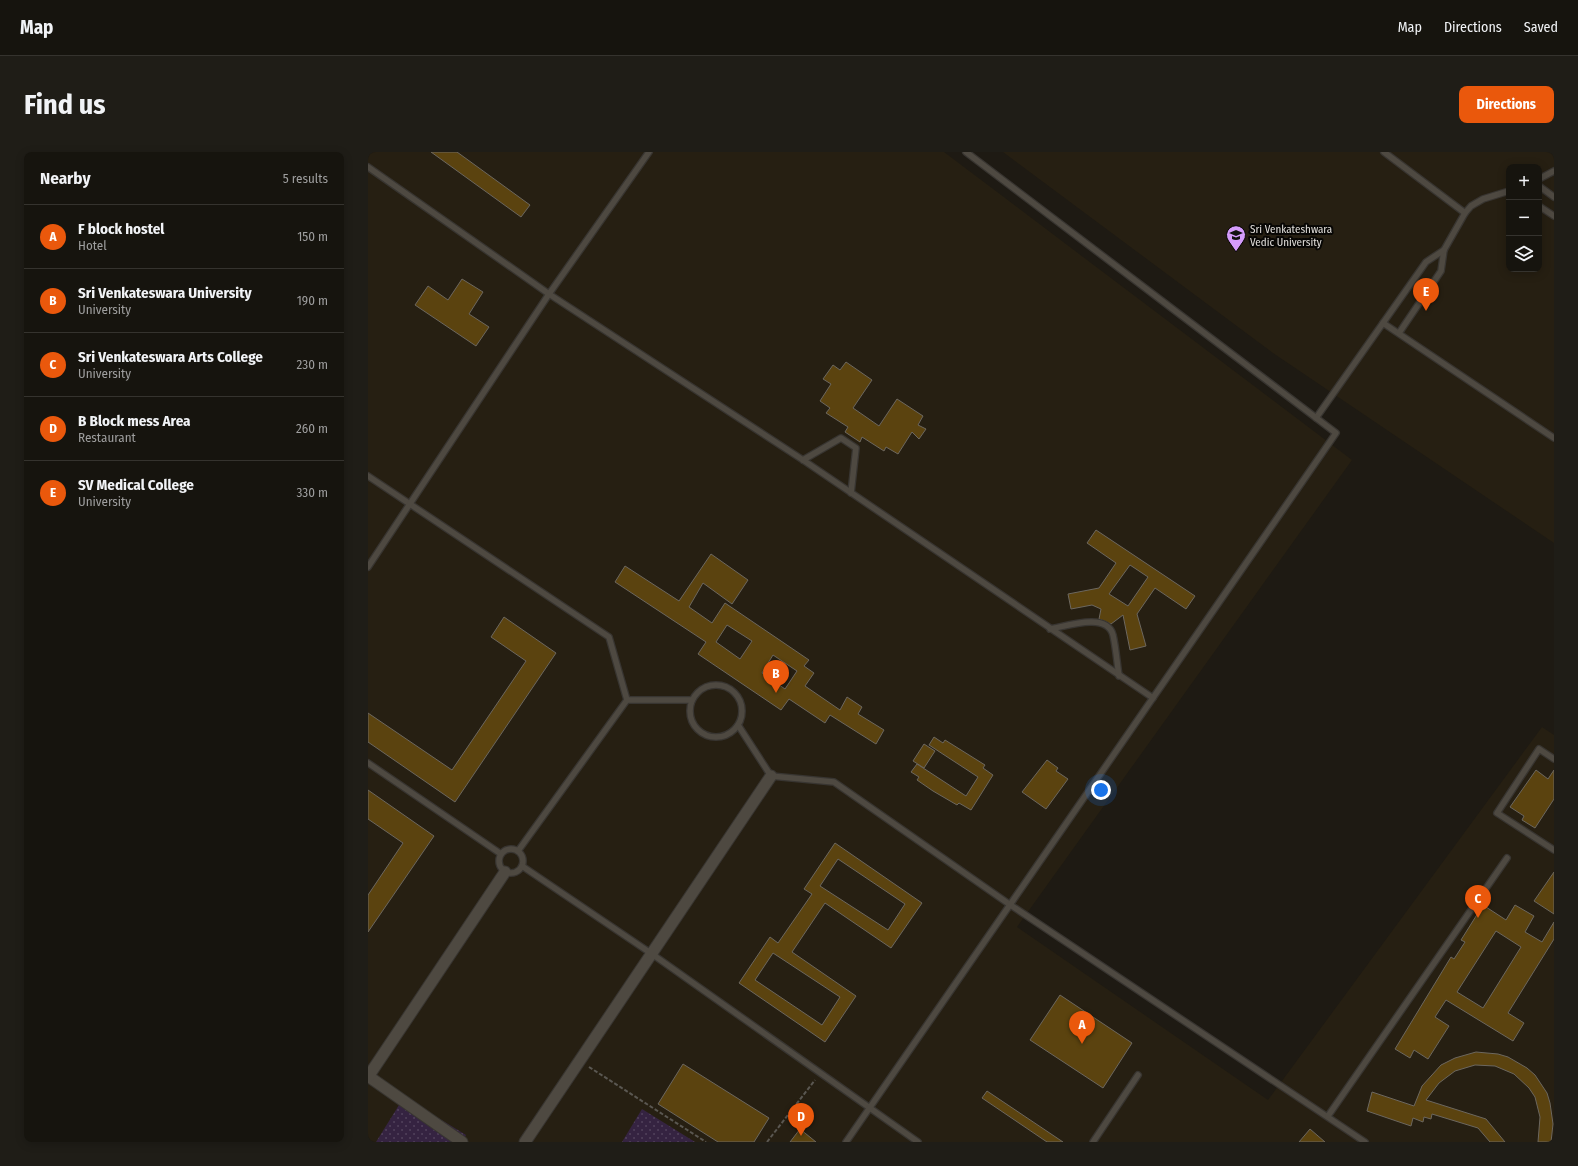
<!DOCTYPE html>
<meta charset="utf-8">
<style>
:root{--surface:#16140e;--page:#1f1d17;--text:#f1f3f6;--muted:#9e9e9e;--line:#35332e;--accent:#ea580c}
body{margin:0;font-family:"Fira Sans Condensed",sans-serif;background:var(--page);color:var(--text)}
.controls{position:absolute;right:12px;top:12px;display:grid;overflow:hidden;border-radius:8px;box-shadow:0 2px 10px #0003}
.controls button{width:36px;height:36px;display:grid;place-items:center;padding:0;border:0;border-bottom:1px solid var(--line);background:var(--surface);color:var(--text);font:20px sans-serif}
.you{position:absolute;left:733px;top:638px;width:14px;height:14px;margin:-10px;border:3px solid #fff;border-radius:50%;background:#1a73e8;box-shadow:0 0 0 6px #1a73e833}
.badge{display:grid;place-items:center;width:26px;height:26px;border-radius:50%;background:var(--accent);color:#fff;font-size:13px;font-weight:700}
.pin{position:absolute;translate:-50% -33px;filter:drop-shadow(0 1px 2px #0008)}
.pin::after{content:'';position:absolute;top:21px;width:14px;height:12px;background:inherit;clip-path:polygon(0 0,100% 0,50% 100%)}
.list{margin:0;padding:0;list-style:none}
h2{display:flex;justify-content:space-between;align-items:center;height:52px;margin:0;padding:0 16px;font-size:17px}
h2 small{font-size:13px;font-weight:400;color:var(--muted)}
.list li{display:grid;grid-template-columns:26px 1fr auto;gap:12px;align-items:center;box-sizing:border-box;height:64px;padding:0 16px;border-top:1px solid var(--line)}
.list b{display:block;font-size:15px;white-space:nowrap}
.list p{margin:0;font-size:13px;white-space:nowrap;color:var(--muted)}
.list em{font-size:13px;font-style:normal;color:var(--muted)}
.icon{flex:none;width:22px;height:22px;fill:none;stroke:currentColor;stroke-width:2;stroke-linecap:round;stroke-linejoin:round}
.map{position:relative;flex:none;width:1186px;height:990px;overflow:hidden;border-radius:8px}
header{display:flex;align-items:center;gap:24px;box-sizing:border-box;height:56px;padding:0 20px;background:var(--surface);border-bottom:1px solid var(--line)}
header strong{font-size:19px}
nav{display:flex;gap:22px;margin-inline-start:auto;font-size:14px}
.intro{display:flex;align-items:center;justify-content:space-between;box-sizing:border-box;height:96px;padding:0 24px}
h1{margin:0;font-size:28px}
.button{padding:10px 18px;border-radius:8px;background:var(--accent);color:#fff;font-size:14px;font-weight:700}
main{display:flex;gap:24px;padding:0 24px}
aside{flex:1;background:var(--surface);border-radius:8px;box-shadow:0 2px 10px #0003}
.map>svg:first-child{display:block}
.built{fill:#261f12;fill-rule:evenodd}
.park{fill:url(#park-dots)}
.building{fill:#5b430f;stroke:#6c675f;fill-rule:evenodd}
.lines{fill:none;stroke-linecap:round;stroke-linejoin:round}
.lane-casing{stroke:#383531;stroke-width:8}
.street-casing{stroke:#383531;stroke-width:13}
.path{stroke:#5a5751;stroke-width:2;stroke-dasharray:4 2;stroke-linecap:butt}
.lane{stroke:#4e4941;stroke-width:5.5}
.street{stroke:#4e4941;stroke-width:11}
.labels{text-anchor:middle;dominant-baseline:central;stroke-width:4;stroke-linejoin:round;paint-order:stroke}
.poi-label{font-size:11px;fill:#e0ddd9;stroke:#070604;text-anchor:start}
</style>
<header>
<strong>Map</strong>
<nav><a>Map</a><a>Directions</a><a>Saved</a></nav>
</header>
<div class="intro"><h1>Find us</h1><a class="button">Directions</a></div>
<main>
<aside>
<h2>Nearby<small>5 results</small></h2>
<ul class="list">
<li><span class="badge">A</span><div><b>F block hostel</b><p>Hotel</p></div><em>150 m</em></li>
<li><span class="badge">B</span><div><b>Sri Venkateswara University</b><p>University</p></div><em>190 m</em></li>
<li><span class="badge">C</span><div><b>Sri Venkateswara Arts College</b><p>University</p></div><em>230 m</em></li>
<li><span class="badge">D</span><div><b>B Block mess Area</b><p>Restaurant</p></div><em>260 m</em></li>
<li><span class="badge">E</span><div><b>SV Medical College</b><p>University</p></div><em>330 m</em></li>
</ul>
</aside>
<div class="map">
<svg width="1186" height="990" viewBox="0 0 1186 990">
<defs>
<pattern id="park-dots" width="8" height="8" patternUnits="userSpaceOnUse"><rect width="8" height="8" fill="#352341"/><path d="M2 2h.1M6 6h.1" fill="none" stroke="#52425c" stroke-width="1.8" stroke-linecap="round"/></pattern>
</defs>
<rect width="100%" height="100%" fill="#1e1a13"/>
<g class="built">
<path d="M0 0H576L984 308 649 775 900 948 1174 575 1186 583V990H0Z"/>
<path d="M635 0H1186V391L905 201ZM1141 15H1171V117H1141Z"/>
</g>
<g class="park">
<path d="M36 945 98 983 94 990H8Z"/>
<path d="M274 957 327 990H254Z"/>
</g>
<g class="building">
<path d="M63 0H89L162 53 153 65Z"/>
<path d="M94 127 115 140 101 162 121 175 108 194 47 153 60 134 80 148Z"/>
<path d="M478 210 504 228 485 256 511 274 529 247 555 264 550 273 558 277 551 287 544 280 530 302 518 295 516 299 494 285 492 290 477 280 480 275 458 261 462 256 452 249 463 232 455 227 465 213 472 218Z"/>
<path d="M728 378 827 444 818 457 787 436 769 462 778 494 762 498 755 463 743 472 731 467 733 457 724 453 703 457 700 442 731 436 748 411 719 391ZM762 413 780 425 760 454 741 442Z"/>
<path d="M343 402 380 428 364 452 335 431 321 455 344 471 357 451 441 508 436 514 446 521 437 534 472 558 479 545 494 555 490 562 516 578 508 592 462 563 457 571 421 547 413 558 330 502 338 490 247 430 257 414 311 449ZM359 473 384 489 372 507 348 490ZM405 503 429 519 417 537 394 521Z"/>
<path d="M136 465 188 501 87 650 0 590V561L84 618 158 509 123 485Z"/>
<path d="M566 585 575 591 577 588 617 613 615 616 625 623 603 658 591 651 589 653 565 639 549 628 551 625 543 620 549 612 598 644 610 625 561 593Z"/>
<path d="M556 592 567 599 556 616 545 609Z"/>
<path d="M679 608 690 616 688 619 700 627 678 657 654 640Z"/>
<path d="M1168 618 1180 627 1186 618V647L1167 676 1154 668 1156 664 1142 655Z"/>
<path d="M0 638 66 684 0 780V743L35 691 0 667Z"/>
<path d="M467 691 554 751 523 796 457 751 424 800 488 844 457 890 371 831 402 785 410 791 444 742 436 737ZM470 707 537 752 520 778 452 734ZM405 801 472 845 454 873 387 828Z"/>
<path d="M1186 720V762L1166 749Z"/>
<path d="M1115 753 1138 768 1147 753 1166 764 1157 780 1174 790 1186 770V787L1140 861 1156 871 1145 889 1078 848 1067 865 1081 874 1060 907 1046 898 1042 906 1027 897 1083 805 1086 807 1097 790 1093 788ZM1128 779 1153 795 1115 856 1089 840Z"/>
<path d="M692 843 764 891 735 936 662 888Z"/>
<path d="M1108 900 1130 902 1140 905 1159 916 1167 923 1179 941 1182 951 1185 972 1183 990H1170L1172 965 1167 945 1161 936 1146 922 1127 914 1107 913 1087 919 1071 931 1058 948 1118 967 1137 990H1122L1110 976 1064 962 1063 967 1056 965 1055 970 1045 966 1043 974 999 959 1004 940 1046 954 1054 934 1073 913 1087 906Z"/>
<path d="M315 912 401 966 386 990H350L290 952Z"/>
<path d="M619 939 695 990H679L614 946Z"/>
<path d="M432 977 448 990H422Z"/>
<path d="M942 977 957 990H931Z"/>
</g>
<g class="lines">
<defs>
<g id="lane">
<path d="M1016 0 1097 61"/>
<path d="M0 15 181 142 435 308 785 546"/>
<path d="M1171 27 1186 19"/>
<path d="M1171 34 1186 45"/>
<path d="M1171 54 1186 64"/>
<path d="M1015 171 1186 286"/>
<path d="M1031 181 1073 119 1076 98 1097 61 1103 54 1115 47 1141 39"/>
<path d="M948 266 1058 110 1076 98"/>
<path d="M435 308 473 286 488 296 483 341"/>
<path d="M0 324 241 485 259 548 150 699"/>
<path d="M0 415 181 142 281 0"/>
<path d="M682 477C699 474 739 460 745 483 748 496 749 511 751 524"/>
<circle cx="348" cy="559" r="26"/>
<path d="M259 548H324"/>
<path d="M370 573 403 624 466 630 641 752 997 990"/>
<path d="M1186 607 1171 597 1129 661 1186 698"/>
<path d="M0 611 133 702"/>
<circle cx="143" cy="709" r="12"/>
<path d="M154 714 284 802 550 990"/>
<path d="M960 964 1139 706"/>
<path d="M478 990 968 281 598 0"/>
<path d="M725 990 770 923"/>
</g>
<g id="street">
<path d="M0 924 94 990"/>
<path d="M0 925 137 720"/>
<path d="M157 990 403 624"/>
</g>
</defs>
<use href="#lane" class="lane-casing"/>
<use href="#street" class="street-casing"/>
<g class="path">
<path d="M221 915 338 990"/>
<path d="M399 990 447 928"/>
</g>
<use href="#lane" class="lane"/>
<use href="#street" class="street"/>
</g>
<defs>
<symbol id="university-pin" viewBox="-11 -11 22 30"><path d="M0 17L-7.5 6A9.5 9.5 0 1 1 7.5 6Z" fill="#d59cfb" stroke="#070604"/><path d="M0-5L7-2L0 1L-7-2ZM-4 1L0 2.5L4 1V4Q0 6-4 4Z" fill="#111"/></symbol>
</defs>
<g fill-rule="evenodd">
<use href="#university-pin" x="857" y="72" width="22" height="30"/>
</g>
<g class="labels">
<g class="poi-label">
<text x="882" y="77">Sri Venkateshwara<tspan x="882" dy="13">Vedic University</tspan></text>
</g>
</g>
</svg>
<div class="controls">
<button>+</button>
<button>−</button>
<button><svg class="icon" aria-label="layers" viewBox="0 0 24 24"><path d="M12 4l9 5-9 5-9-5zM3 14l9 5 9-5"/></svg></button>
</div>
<div class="you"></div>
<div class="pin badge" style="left:714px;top:892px">A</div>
<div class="pin badge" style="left:408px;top:541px">B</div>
<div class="pin badge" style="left:1110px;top:766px">C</div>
<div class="pin badge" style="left:433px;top:984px">D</div>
<div class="pin badge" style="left:1058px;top:159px">E</div>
</div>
</main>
